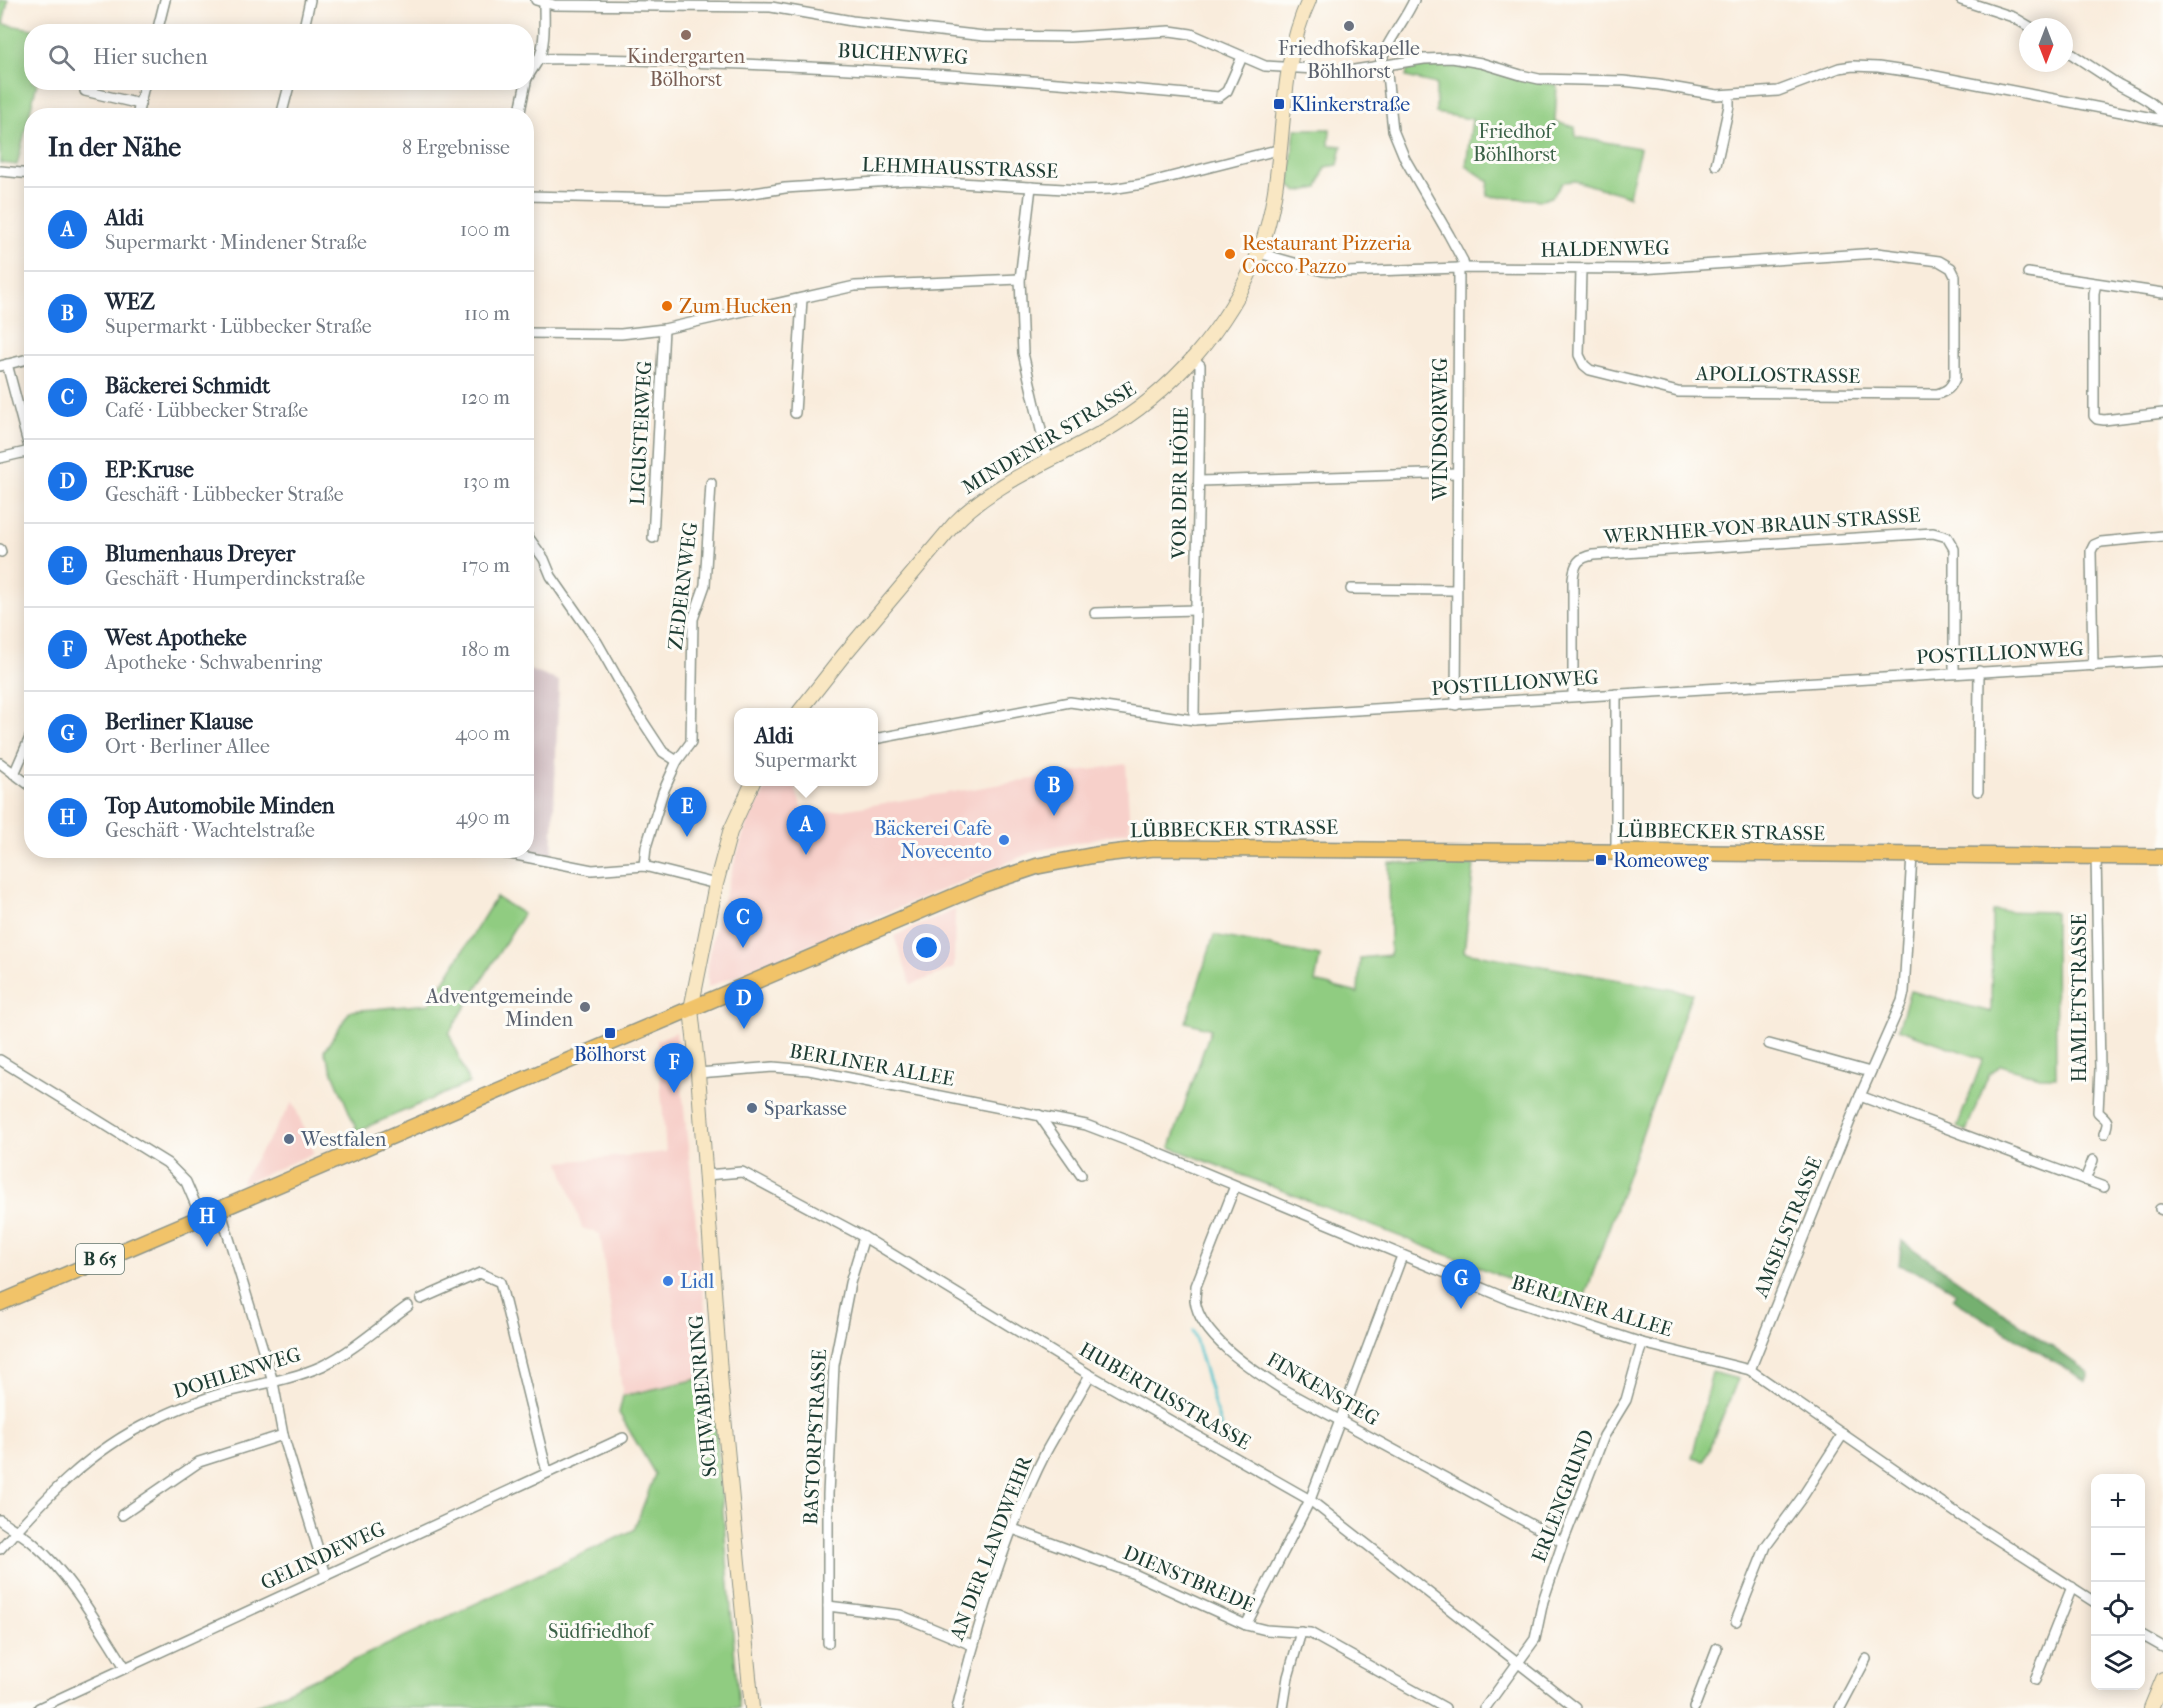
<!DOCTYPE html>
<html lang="de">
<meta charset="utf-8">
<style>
:root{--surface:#fff;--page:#f6f6f7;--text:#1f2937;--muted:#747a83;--line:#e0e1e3;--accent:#1a73e8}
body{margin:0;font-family:"IM FELL French Canon",serif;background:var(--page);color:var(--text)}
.controls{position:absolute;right:18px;bottom:18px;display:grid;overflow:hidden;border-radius:12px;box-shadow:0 3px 15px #0003}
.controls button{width:54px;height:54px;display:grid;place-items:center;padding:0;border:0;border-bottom:2px solid var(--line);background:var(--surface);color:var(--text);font:30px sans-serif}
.compass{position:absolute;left:2019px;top:18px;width:54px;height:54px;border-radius:50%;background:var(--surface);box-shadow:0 3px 15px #0003;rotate:180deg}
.you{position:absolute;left:927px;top:948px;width:21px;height:21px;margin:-15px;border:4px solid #fff;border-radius:50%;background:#1a73e8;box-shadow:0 0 0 9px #1a73e833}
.badge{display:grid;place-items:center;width:39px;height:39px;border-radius:50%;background:var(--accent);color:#fff;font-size:20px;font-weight:700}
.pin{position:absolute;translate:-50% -50px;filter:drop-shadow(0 2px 3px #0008)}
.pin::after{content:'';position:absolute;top:32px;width:21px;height:18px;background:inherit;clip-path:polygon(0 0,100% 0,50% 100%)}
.popup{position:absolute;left:734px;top:708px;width:144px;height:78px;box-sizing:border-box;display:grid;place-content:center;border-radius:12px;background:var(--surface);filter:drop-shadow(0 2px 4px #0005);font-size:20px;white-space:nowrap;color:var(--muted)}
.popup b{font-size:22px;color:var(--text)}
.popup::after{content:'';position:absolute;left:50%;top:100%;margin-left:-12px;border:12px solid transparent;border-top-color:var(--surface)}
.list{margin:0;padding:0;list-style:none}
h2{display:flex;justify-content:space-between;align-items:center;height:78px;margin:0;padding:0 24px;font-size:26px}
h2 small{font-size:20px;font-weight:400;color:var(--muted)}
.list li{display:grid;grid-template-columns:39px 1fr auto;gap:18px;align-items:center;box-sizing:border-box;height:84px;padding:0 24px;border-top:2px solid var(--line)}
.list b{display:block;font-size:22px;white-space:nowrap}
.list p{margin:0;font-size:20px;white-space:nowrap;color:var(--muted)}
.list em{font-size:20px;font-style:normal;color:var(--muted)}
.icon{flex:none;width:33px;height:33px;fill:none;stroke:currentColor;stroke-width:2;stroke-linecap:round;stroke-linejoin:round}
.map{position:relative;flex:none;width:2163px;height:1708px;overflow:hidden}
.search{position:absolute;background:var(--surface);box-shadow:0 3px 15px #0003;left:24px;top:24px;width:510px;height:66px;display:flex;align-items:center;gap:15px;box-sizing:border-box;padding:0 21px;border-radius:24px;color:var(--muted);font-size:22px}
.panel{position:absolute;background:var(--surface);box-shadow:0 3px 15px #0003;left:24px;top:108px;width:510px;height:750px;border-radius:24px}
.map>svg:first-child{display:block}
.built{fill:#f7d0ca}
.industrial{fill:#d2bec2}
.green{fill:#90cc81;stroke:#58845a;stroke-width:1.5}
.forest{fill:#74b06f;stroke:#4a7652;stroke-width:1.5}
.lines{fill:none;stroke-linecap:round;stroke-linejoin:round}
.stream{stroke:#58c5ce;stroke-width:3}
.street-casing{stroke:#8c9488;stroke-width:12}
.secondary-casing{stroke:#8c9488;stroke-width:16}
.primary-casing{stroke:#8c9488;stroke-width:18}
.street{stroke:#fff;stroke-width:9}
.secondary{stroke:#f9e7c3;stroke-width:14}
.primary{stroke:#f1c369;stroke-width:15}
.worship-dot{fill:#6b7280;stroke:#fdfcf7;stroke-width:2}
.education-dot{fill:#8d6e63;stroke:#fdfcf7;stroke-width:2}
.transit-dot{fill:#1a4fb4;stroke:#fdfcf7;stroke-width:2}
.food-dot{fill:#e8710a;stroke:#fdfcf7;stroke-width:2}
.shop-dot{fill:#3f7fe0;stroke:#fdfcf7;stroke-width:2}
.service-dot{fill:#5c6f8a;stroke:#fdfcf7;stroke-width:2}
.labels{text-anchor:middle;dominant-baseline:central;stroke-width:6;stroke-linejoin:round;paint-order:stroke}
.shield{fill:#fdfcf7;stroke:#62766e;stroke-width:1.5}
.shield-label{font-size:18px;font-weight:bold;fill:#1f3d34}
.worship-label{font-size:20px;fill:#5b616d;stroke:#fdfcf7}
.street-label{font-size:20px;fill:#1f3d34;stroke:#fdfcf7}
.education-label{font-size:20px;fill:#785e54;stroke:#fdfcf7}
.transit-label{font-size:20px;fill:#164399;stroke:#fdfcf7;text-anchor:start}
.park-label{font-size:20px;fill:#3b6147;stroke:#fdfcf7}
.food-label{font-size:20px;fill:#c56008;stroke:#fdfcf7;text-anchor:start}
.shop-label{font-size:20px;fill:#366cbe;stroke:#fdfcf7;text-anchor:end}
.service-label{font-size:20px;fill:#4e5e75;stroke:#fdfcf7;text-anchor:start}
</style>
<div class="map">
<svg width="2163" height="1708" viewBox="0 0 2163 1708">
<rect width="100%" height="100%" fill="#fdfcf7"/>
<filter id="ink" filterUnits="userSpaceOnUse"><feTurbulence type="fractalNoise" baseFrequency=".0167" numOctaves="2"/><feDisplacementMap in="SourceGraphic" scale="12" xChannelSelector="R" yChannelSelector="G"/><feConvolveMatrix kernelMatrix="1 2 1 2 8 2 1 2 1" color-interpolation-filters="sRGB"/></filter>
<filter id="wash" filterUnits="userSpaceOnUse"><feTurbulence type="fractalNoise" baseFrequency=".008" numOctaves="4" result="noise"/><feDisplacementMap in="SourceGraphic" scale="24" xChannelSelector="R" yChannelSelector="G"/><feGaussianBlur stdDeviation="1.35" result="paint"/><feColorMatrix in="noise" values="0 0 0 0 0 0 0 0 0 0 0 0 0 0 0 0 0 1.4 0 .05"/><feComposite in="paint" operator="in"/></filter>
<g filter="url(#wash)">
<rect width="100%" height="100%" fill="#f9ecdc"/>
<g class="built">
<path d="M1126 764 1130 831 1033 852 708 987V959L715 927 746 825 770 782H793L805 816Z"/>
<path d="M955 910 954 968 911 985 894 936Z"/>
<path d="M676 1032 712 1376 623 1396 600 1234 582 1228 560 1162 666 1152 657 1040Z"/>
<path d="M293 1102 314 1153 242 1184V1180Z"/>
</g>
<path class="industrial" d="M527 669 559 681 552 857 519 851 526 850Z"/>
<g class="green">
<path d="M0 0H8L3 24 44 31 32 32V82L37 83 17 165 0 163Z"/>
<path d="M1408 64H1458L1482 68 1518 79 1557 85 1555 122 1575 127 1576 137 1640 148 1629 196 1575 181 1563 182 1553 196 1543 200 1487 196 1489 181 1466 166 1472 119 1436 113V84L1406 77Z"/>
<path d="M1295 129H1330L1329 145 1342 146 1338 165 1325 167 1318 188 1297 192 1289 184Z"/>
<path d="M1389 863 1474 865 1464 952 1692 993 1581 1307 1170 1147 1211 1029 1186 1022 1214 935 1320 956 1315 982 1358 993 1360 958 1390 955Z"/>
<path d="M496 897 523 914 449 1033 469 1083 357 1131 324 1051 350 1011 430 1004Z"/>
<path d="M1992 911 2055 912 2056 1077H2040L2001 1065 1989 1074 1966 1131 1957 1127 1983 1059 1898 1029 1910 991 1991 1012Z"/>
<path d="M1712 1372 1738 1379 1704 1461 1692 1458Z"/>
<path d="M712 1376 739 1708H251L634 1530 655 1474 619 1413 623 1396Z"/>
</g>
<path class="forest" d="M1902 1241 2089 1373 2086 1381 1952 1299 1956 1293 1935 1278 1899 1265Z"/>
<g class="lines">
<path class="stream" d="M1193 1331 1223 1434"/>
</g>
</g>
<g filter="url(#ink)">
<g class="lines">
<defs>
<g id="street">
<path d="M536 0 554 5 771 7 852 21 984 36 1070 37 1170 31 1191 34 1265 66 1348 71 1424 59 1452 58 1481 63 1521 75 1539 79 1623 81 1659 85 1717 95 1778 91 1839 68 1853 66 1878 67 1925 74 2163 120"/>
<path d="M1961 0 2013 17 2030 27"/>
<path d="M157 32 165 0"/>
<path d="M303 32 310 0"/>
<path d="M2064 49C2081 60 2099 72 2116 83 2133 93 2151 99 2163 115"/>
<path d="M538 59C597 58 656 61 715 63 884 69 1051 81 1219 97L1227 91 1242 57"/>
<path d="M1386 65 1393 130 1405 159 1449 235 1463 261 1464 268"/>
<path d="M1380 66C1384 44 1405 21 1414 0"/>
<path d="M526 81C529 73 534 68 538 60 546 45 544 20 544 3"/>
<path d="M85 91 140 104"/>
<path d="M137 116 145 82"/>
<path d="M281 116 290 82"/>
<path d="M519 116 526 82"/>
<path d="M1716 165 1729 106V96"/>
<path d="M0 171 32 174"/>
<path d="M1031 187 1020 279 1023 353 1048 460"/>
<path d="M526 196 667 199 735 196 785 188 907 180 1081 190 1111 189 1143 184 1281 149"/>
<path d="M1259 253 1323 271 1345 272 1459 268 1641 269 1877 253 1939 261 1951 268 1955 276V378C1951 388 1947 391 1937 394L1678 392 1590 370 1584 365 1579 355 1581 269"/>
<path d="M2028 273 2163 293"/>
<path d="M2096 284 2094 293V416L2097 419 2104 420 2163 413"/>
<path d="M526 333 621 334 664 329 855 286 1020 279"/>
<path d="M1194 360 1200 365C1200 484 1195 602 1194 720"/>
<path d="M0 366 32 358"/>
<path d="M795 413 802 299"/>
<path d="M0 458 30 451 7 364"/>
<path d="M1200 481 1457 473"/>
<path d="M526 534 544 559 551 576 597 642 636 711 663 752 677 761"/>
<path d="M653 538 664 329"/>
<path d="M0 549 1 552"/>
<path d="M1351 589 1456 590"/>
<path d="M1095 613 1195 610"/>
<path d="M2093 666 2091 551 2094 545 2101 542 2163 536"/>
<path d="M1573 696V578C1575 563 1578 558 1593 555L1933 533 1947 537 1954 549V673"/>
<path d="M1456 705 1459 268"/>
<path d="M874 739 1070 702 1194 720 2163 661"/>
<path d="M0 763 32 787"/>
<path d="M14 774 32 733"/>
<path d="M1978 791 1979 671"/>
<path d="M345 850H370"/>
<path d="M482 850 516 855 592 870 644 866 716 884"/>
<path d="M1616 852V694"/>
<path d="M2096 856 2100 1069 2098 1112C2107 1121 2110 1119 2104 1134"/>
<path d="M644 866 646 847 663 792 677 761 691 742 693 619 705 585 711 483"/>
<path d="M1769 1044 1870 1072"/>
<path d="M0 1060 167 1163 186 1182 201 1217"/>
<path d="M698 1073 773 1067 809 1070 1086 1125 1136 1144 1508 1299 1642 1343 1750 1370 1961 1516 2096 1603"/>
<path d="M1860 1096 2104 1187"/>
<path d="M1039 1115 1081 1175"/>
<path d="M706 1175 742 1172 864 1237 1090 1375 1310 1500 1576 1708"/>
<path d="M2085 1180 2093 1160"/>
<path d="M1235 1186 1196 1286C1196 1290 1195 1295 1195 1300 1199 1336 1254 1371 1282 1389L1563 1542"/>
<path d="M220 1209 273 1382 283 1435 326 1575"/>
<path d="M2160 1209 2163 1210"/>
<path d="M421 1299 480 1273 500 1282 547 1472"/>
<path d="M1750 1370 1860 1096 1902 1001 1904 992 1912 855"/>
<path d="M122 1515 199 1462 283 1435"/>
<path d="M0 1520C11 1528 24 1535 34 1544 72 1577 98 1625 125 1667"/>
<path d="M1013 1529 1132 1573 1246 1625 1266 1630 1310 1633 1445 1708"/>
<path d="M0 1549C45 1498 89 1451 152 1421 173 1411 194 1402 216 1395 251 1385 289 1381 322 1366 353 1351 380 1326 408 1306"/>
<path d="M828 1606 900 1615 972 1645"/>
<path d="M1736 1621 1766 1546 1803 1496 1843 1434"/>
<path d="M1246 1625 1310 1500 1402 1256"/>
<path d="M2140 1634 2163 1647"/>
<path d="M828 1643V1494L834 1365 850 1283 864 1237"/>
<path d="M2035 1680 2072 1587"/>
<path d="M39 1708 623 1438"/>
<path d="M957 1708C978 1623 1007 1528 1047 1450 1061 1425 1076 1400 1090 1375"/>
<path d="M1283 1708 1288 1677 1301 1632"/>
<path d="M1485 1708 1535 1639 1543 1601 1563 1542 1604 1436 1626 1400 1642 1343"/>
<path d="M1694 1708 1717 1648"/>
<path d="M1840 1708 1866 1659"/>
</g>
<g id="secondary">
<path d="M799 712 843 656 955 523C996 481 1051 462 1101 433 1172 393 1228 328 1259 252 1291 171 1272 80 1309 0"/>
<path d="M752 1708 721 1386 698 1073 691 1009 716 884 730 832 753 782"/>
<path d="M2151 1708 2163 1679"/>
</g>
<path id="primary" d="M0 1303 981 885 1038 866 1095 855 1154 848 2163 857"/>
</defs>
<use href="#street" class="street-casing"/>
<use href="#secondary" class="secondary-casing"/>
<use href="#primary" class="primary-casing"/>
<use href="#street" class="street"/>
<use href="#secondary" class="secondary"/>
<use href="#primary" class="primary"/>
</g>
</g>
<g class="worship-dot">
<circle cx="1349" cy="26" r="6"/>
<circle cx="585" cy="1007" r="6"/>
</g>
<circle class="education-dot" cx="686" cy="35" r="6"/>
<g class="transit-dot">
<rect x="1273" y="98" width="12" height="12" rx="3"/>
<rect x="1595" y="854" width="12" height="12" rx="3"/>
<rect x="604" y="1027" width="12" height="12" rx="3"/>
</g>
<g class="food-dot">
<circle cx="1230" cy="254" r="6"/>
<circle cx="667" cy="306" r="6"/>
</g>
<g class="shop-dot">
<circle cx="1004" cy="840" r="6"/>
<circle cx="668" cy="1281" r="6"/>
</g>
<g class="service-dot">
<circle cx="752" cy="1108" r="6"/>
<circle cx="289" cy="1139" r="6"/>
</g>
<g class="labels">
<rect class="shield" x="76" y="1244" width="48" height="30" rx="4.5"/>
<g class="shield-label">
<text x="100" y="1259">B 65</text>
</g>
<g class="worship-label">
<text x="1349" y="48">Friedhofskapelle<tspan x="1349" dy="23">Böhlhorst</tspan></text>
<text x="573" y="996" text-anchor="end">Adventgemeinde<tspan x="573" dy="23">Minden</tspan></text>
</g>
<g class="street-label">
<text transform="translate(903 54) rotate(3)">BUCHENWEG</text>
<text transform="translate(960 168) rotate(2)">LEHMHAUSSTRASSE</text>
<text transform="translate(1605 249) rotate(-1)">HALDENWEG</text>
<text transform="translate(1778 375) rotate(1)">APOLLOSTRASSE</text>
<text transform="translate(1440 429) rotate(-90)">WINDSORWEG</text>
<text transform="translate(641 433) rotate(-87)">LIGUSTERWEG</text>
<text transform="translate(1049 438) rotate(-31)">MINDENER STRASSE</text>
<text transform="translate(1180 483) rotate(-89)">VOR DER HÖHE</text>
<text transform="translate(1762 526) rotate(-4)">WERNHER-VON-BRAUN-STRASSE</text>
<text transform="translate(683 586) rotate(-83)">ZEDERNWEG</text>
<text transform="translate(2000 653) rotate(-3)">POSTILLIONWEG</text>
<text transform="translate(1515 683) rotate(-4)">POSTILLIONWEG</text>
<text transform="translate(1234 829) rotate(-1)">LÜBBECKER STRASSE</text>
<text transform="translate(1721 832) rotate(1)">LÜBBECKER STRASSE</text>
<text transform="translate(2079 998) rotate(-90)">HAMLETSTRASSE</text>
<text transform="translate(872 1065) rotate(10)">BERLINER ALLEE</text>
<text transform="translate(1788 1227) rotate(-68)">AMSELSTRASSE</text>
<text transform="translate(1592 1306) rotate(17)">BERLINER ALLEE</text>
<text transform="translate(237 1373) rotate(-17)">DOHLENWEG</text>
<text transform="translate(1323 1389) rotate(30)">FINKENSTEG</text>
<text transform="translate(703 1396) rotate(-95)">SCHWABENRING</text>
<text transform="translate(1165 1396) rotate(30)">HUBERTUSSTRASSE</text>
<text transform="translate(815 1437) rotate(-87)">BASTORPSTRASSE</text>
<text transform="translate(1563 1496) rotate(-69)">ERLENGRUND</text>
<text transform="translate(991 1548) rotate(-69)">AN DER LANDWEHR</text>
<text transform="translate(323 1556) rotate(-25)">GELINDEWEG</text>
<text transform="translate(1189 1579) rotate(23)">DIENSTBREDE</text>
</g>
<g class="education-label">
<text x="686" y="56">Kindergarten<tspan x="686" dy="23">Bölhorst</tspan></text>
</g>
<g class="transit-label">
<text x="1291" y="104">Klinkerstraße</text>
<text x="1613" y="860">Romeoweg</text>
<text x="610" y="1054" text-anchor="middle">Bölhorst</text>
</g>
<g class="park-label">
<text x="1515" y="131">Friedhof<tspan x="1515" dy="23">Böhlhorst</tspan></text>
<text x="599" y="1631">Südfriedhof</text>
</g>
<g class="food-label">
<text x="1242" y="243">Restaurant Pizzeria<tspan x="1242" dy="23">Cocco Pazzo</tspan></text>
<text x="679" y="306">Zum Hucken</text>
</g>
<g class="shop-label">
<text x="992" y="828">Bäckerei Cafe<tspan x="992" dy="23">Novecento</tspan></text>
<text x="680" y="1281" text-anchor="start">Lidl</text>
</g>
<g class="service-label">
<text x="764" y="1108">Sparkasse</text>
<text x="301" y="1139">Westfalen</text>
</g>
</g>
</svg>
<div class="controls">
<button>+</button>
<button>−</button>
<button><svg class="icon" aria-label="locate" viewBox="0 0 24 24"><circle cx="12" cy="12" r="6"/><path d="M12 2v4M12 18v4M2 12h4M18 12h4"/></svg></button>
<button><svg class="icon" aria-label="layers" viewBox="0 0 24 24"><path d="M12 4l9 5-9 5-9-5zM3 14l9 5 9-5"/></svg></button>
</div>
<svg class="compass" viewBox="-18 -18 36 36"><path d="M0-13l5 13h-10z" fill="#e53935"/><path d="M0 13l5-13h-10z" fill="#747a83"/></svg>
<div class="you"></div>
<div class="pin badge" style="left:806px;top:855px">A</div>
<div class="popup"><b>Aldi</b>Supermarkt</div>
<div class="pin badge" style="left:1054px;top:816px">B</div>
<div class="pin badge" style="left:743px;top:948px">C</div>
<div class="pin badge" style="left:744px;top:1029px">D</div>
<div class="pin badge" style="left:687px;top:837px">E</div>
<div class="pin badge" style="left:674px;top:1093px">F</div>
<div class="pin badge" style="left:1461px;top:1309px">G</div>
<div class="pin badge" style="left:207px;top:1247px">H</div>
<div class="search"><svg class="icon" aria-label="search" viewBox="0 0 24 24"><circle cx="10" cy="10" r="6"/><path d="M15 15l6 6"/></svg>Hier suchen</div>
<section class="panel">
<h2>In der Nähe<small>8 Ergebnisse</small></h2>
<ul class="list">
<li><span class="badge">A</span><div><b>Aldi</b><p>Supermarkt · Mindener Straße</p></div><em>100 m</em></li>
<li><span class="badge">B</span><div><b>WEZ</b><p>Supermarkt · Lübbecker Straße</p></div><em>110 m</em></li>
<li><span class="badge">C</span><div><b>Bäckerei Schmidt</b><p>Café · Lübbecker Straße</p></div><em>120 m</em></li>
<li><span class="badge">D</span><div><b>EP:Kruse</b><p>Geschäft · Lübbecker Straße</p></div><em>130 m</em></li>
<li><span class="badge">E</span><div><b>Blumenhaus Dreyer</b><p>Geschäft · Humperdinckstraße</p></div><em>170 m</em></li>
<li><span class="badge">F</span><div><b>West Apotheke</b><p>Apotheke · Schwabenring</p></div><em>180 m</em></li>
<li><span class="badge">G</span><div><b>Berliner Klause</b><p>Ort · Berliner Allee</p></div><em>400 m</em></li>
<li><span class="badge">H</span><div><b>Top Automobile Minden</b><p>Geschäft · Wachtelstraße</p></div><em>490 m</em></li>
</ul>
</section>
</div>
